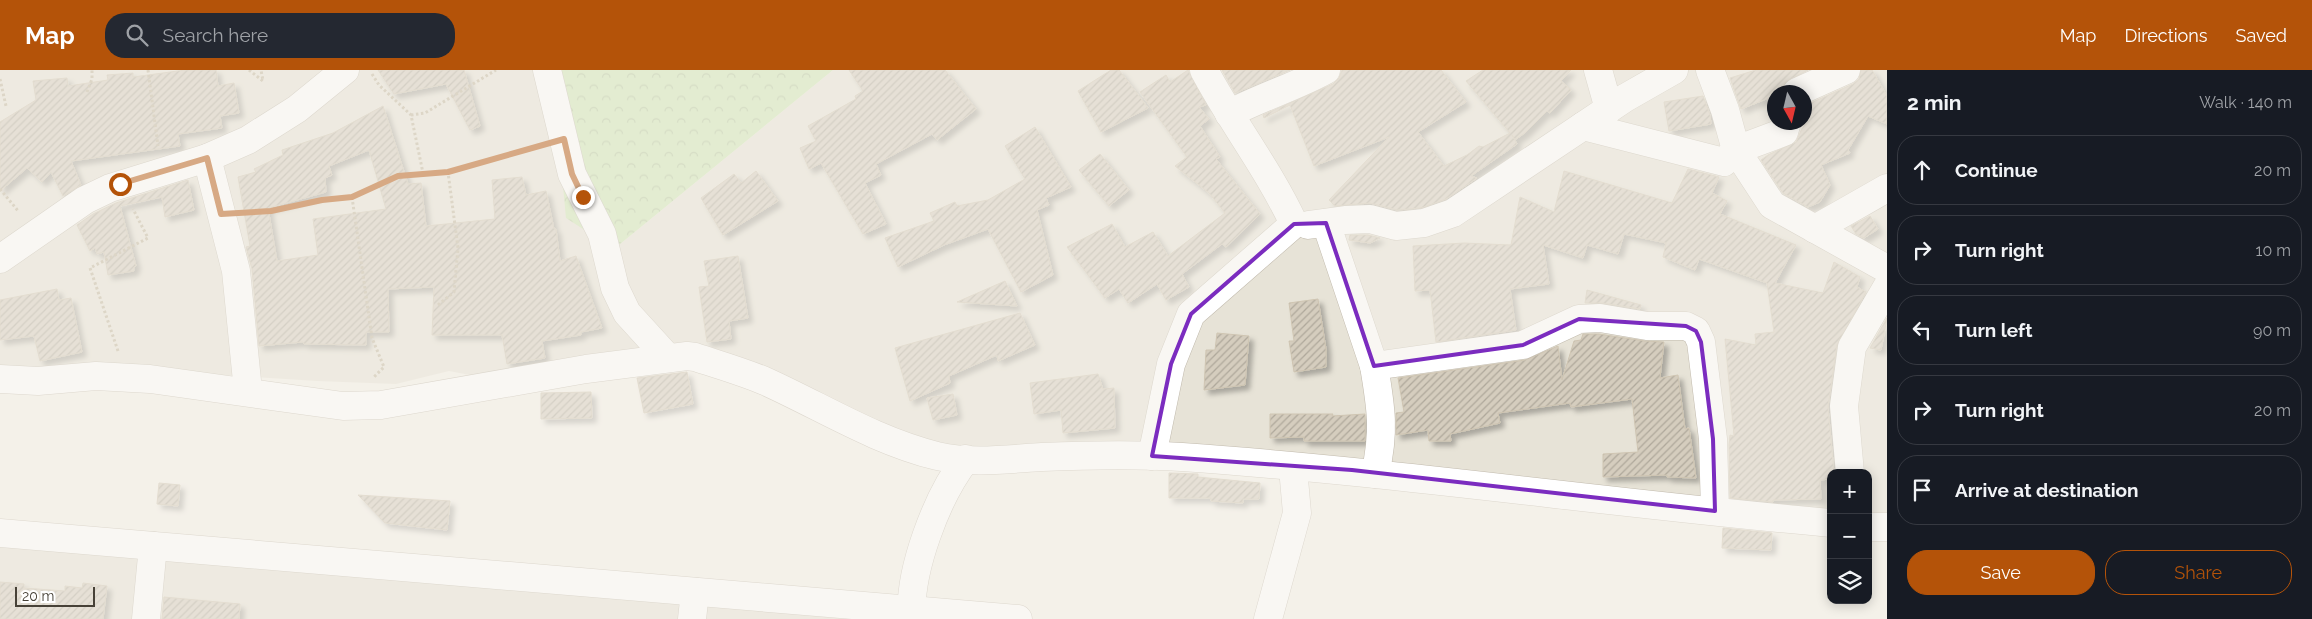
<!DOCTYPE html>
<meta charset="utf-8">
<style>
:root{--surface:#171b24;--page:#242831;--text:#f1f3f6;--muted:#9ea1a6;--line:#363941;--accent:#b45309}
body{margin:0;font-family:Raleway,sans-serif;background:var(--page);color:var(--text)}
.controls{position:absolute;right:15px;bottom:15px;display:grid;overflow:hidden;border-radius:10px;box-shadow:0 2px 12px #0003}
.controls button{width:45px;height:45px;display:grid;place-items:center;padding:0;border:0;border-bottom:1px solid var(--line);background:var(--surface);color:var(--text);font:25px sans-serif}
.compass{position:absolute;left:1767px;top:15px;width:45px;height:45px;border-radius:50%;background:var(--surface);box-shadow:0 2px 12px #0003;rotate:172deg}
.scale{position:absolute;left:15px;bottom:12px;width:80px;box-sizing:border-box;padding-left:5px;border:2px solid #474137;border-top:0;font-size:14px;line-height:18px;white-space:nowrap;color:#474137;-webkit-text-stroke:4px #fff;paint-order:stroke}
.stop{position:absolute;width:15px;height:15px;margin:-11px;border:4px solid #b45309;border-radius:50%;background:#fff}
.stop.end{background:#b45309;border-color:#fff;box-shadow:0 1px 5px #0008}
.list{margin:0;padding:0;list-style:none}
h2{display:flex;justify-content:space-between;align-items:center;height:65px;margin:0;padding:0 20px;font-size:21px}
h2 small{font-size:16px;font-weight:400;color:var(--muted)}
.list li{display:grid;grid-template-columns:32px 1fr auto;gap:15px;align-items:center;box-sizing:border-box;height:70px;margin:0 10px 10px;padding:0 10px;border:1px solid var(--line);border-radius:20px}
.list b{display:block;font-size:19px;white-space:nowrap}
.list em{font-size:16px;font-style:normal;color:var(--muted)}
.actions{display:flex;gap:10px;padding:15px 20px}
.actions a{flex:1;padding:11px 0;border:1px solid var(--accent);border-radius:20px;text-align:center;font-size:18px;color:var(--accent)}
.actions .main{background:var(--accent);color:#fff}
.icon{flex:none;width:28px;height:28px;fill:none;stroke:currentColor;stroke-width:2;stroke-linecap:round;stroke-linejoin:round}
.map{position:relative;flex:none;width:1887px;height:549px;overflow:hidden}
header{display:flex;align-items:center;gap:30px;box-sizing:border-box;height:70px;padding:0 25px;background:var(--accent);color:#fff}
header strong{font-size:24px}
nav{display:flex;gap:28px;margin-inline-start:auto;font-size:18px}
.search{width:350px;height:45px;background:var(--page);display:flex;align-items:center;gap:12px;box-sizing:border-box;padding:0 18px;border-radius:20px;color:var(--muted);font-size:19px}
main{display:flex}
aside{flex:1;background:var(--surface)}
.map>svg:first-child{display:block}
.residential{fill:#e7e3d7;fill-rule:evenodd}
.forest{fill:url(#forest-crowns)}
.building{fill:url(#building-hatch);stroke:#cfc5b2;fill-rule:evenodd;filter:url(#shadow)}
.lines{fill:none;stroke-linecap:round;stroke-linejoin:round}
.street-casing{stroke:#c2bbae;stroke-width:29}
.path{stroke:#c0b59d;stroke-width:3;stroke-dasharray:2.5 2.5;stroke-linecap:butt}
.street{stroke:#fff;stroke-width:28}
.route{stroke:#b45309;stroke-width:6}
.marked{fill:none;stroke:#7b2cbf;stroke-width:4;stroke-linejoin:round}
</style>
<header>
<strong>Map</strong>
<div class="search"><svg class="icon" aria-label="search" viewBox="0 0 24 24"><circle cx="10" cy="10" r="6"/><path d="M15 15l6 6"/></svg>Search here</div>
<nav><a>Map</a><a>Directions</a><a>Saved</a></nav>
</header>
<main>
<div class="map">
<svg width="1887" height="549" viewBox="0 0 1887 549">
<defs>
<pattern id="forest-crowns" width="20" height="18" patternUnits="userSpaceOnUse" patternTransform="scale(1.25)"><rect width="20" height="18" fill="#cee6b3"/><path d="M2 6a3 3 0 1 1 6 0M12 15a3 3 0 1 1 6 0" fill="none" stroke="#b2c69b"/></pattern>
<pattern id="building-hatch" width="6" height="6" patternUnits="userSpaceOnUse" patternTransform="scale(1.25)"><rect width="6" height="6" fill="#d5cdbe"/><path d="M-1 1l2-2M0 6l6-6M5 7l2-2" fill="none" stroke="#afa89b"/></pattern>
<filter id="shadow"><feDropShadow dx="4.5" dy="4.5" stdDeviation="2.5" flood-color="#0004"/></filter>
</defs>
<rect width="100%" height="100%" fill="#f4f1e9"/>
<g class="residential">
<path d="M0 0H552L614 179 833 0H1887V454L1868 453V403H1831V450L913 376 683 278 475 306 449 301 396 314 317 311 133 299 0 304ZM1774 22H1804V52H1774Z"/>
<path d="M0 453 782 543 847 549H0Z"/>
</g>
<path class="forest" d="M552 0H833L614 179 566 148Z"/>
<g class="building">
<path d="M185 0H216L218 16 234 13 239 43 220 46 222 58 178 64 180 76 71 91 81 115 63 126 51 102 42 112 27 98 0 121V52L36 30 33 11 67 8 68 16 108 10 107 5 133 3V7Z"/>
<path d="M378 0H464L480 56 470 60 446 14 394 24Z"/>
<path d="M849 0H945L976 39 937 70 932 64 876 94 881 105 865 113 886 154 863 164 821 93 809 99 800 78 816 71 808 56 856 29 855 26 863 21Z"/>
<path d="M1111 0H1119L1148 38 1101 62 1078 21Z"/>
<path d="M1188 0 1206 35 1199 37 1209 49 1200 56 1220 87 1216 89 1260 144 1226 177 1222 174 1182 204 1189 217 1166 230 1157 214 1128 233 1119 219 1105 228 1067 177 1112 154 1125 177 1153 162 1168 186 1225 143 1209 123 1175 96 1187 87 1140 22 1166 5 1170 12Z"/>
<path d="M1222 0H1290L1235 23Z"/>
<path d="M1342 0H1441L1466 32 1418 62 1444 96 1467 85 1479 76 1483 77 1510 63 1466 11 1483 0H1571L1561 11 1571 20 1550 43 1547 41 1526 62 1515 70 1512 65 1517 74 1471 106 1477 108 1446 129 1421 138 1397 140 1370 133 1335 136 1329 130 1389 67 1314 96 1290 35 1264 48 1263 45 1333 14 1339 8Z"/>
<path d="M1756 0H1808L1785 12 1782 22H1774V26L1741 39 1730 8Z"/>
<path d="M1861 0H1872L1887 26V54L1868 46 1848 80 1850 83 1821 95 1830 115 1820 132 1808 137 1783 123 1761 90 1768 85 1796 72 1804 54V36L1853 14 1859 9Z"/>
<path d="M1703 26 1710 45 1711 54 1669 61 1664 32Z"/>
<path d="M383 36 408 114 421 113 426 156 495 149 492 110 522 107 526 125 546 121 554 159H556L560 191 576 186 602 258 581 262V265L542 271 545 288 507 294 502 265H432L434 217 388 219 389 262H366V275L304 274 303 272 259 276 252 199 246 177 250 176 238 107 256 102 254 99 283 85 282 80 333 63ZM369 80 386 139 313 149 318 185 277 191 268 138 326 122 325 108 332 105 329 96Z"/>
<path d="M1035 57 1071 117 1046 128 1049 135 1037 140 1053 205 1021 222 988 159 944 175 898 197 885 168 934 151 930 143 955 132 957 136 988 130 1025 109 1005 76Z"/>
<path d="M1100 84 1129 120 1109 136 1079 100Z"/>
<path d="M1688 99 1719 107 1712 123 1727 131 1720 144 1796 175 1775 213 1823 223 1834 192 1860 207 1857 217 1866 222 1837 275 1828 337 1834 403H1831V409L1820 410 1821 429 1773 430V432L1730 428 1729 375 1730 365 1734 366 1725 269 1756 275 1755 264 1774 262 1767 213 1699 189 1695 200 1663 187 1666 173 1624 164 1618 184 1587 175 1583 188 1543 175 1549 214 1510 219 1516 260 1436 272 1430 220 1415 221 1413 176 1464 173 1511 175 1520 127 1554 142 1564 101 1672 133Z"/>
<path d="M756 101 778 131 723 165 701 128 734 104 741 113Z"/>
<path d="M188 110 194 140 165 147 162 127 120 136 136 196 134 197V201L108 205 104 182 97 184 95 178 90 181 77 155 93 144 116 133Z"/>
<path d="M1870 146 1878 159 1864 168 1856 164 1851 156Z"/>
<path d="M1350 165H1368L1380 168 1370 173 1349 170Z"/>
<path d="M738 186 748 248 729 251 731 269 707 272 699 217 709 216 704 191Z"/>
<path d="M1005 211 1017 236 957 232Z"/>
<path d="M57 219 59 230 71 228 82 282 40 291 34 266 0 270V230Z"/>
<path d="M1587 220 1641 235 1640 239 1602 233H1585Z"/>
<path d="M1318 229 1326 279V297L1294 302 1289 271H1294L1289 233Z"/>
<path d="M1020 243 1035 275 998 291 997 285 949 306 950 313 910 331 895 278Z"/>
<path d="M1887 248 1881 280 1870 278Z"/>
<path d="M1217 263 1249 266 1245 315 1204 320 1206 280H1215Z"/>
<path d="M1583 264H1599L1645 271 1664 272 1660 308 1678 305 1685 359 1689 358 1696 408 1667 407V405L1603 407V384L1638 382 1632 329 1571 337 1570 333 1498 343 1500 353 1450 364 1451 371H1429L1428 360 1396 365V343L1404 342 1398 308 1525 290 1558 276 1562 310 1574 271 1581 270Z"/>
<path d="M687 302 693 334 644 343 637 308Z"/>
<path d="M1098 304 1103 319 1114 318 1115 358 1063 363 1061 340 1034 344 1030 313Z"/>
<path d="M591 322 592 348 541 349V323Z"/>
<path d="M953 324 957 345 933 350 927 328Z"/>
<path d="M1270 344H1333L1332 346 1365 344V371H1304V367L1270 368Z"/>
<path d="M1169 403 1198 404V407L1260 413 1259 429H1243V433L1211 431V428H1169Z"/>
<path d="M159 413 180 415 178 436 157 434Z"/>
<path d="M358 425 450 431 447 460 385 453Z"/>
<path d="M1723 458 1772 463 1771 480 1722 478Z"/>
<path d="M0 512 24 514V518L65 521V516L82 518 83 513 107 516 103 549H0Z"/>
<path d="M164 527 240 534 239 549H162Z"/>
</g>
<g class="lines">
<defs>
<g id="street">
<path d="M547 0 572 104 602 164 615 218 627 243 668 288"/>
<path d="M1598 0 1609 39"/>
<path d="M1710 0 1725 40 1736 80 1784 62 1787 52"/>
<path d="M1797 22 1846 0"/>
<path d="M1229 44C1261 27 1295 17 1326 0"/>
<path d="M1583 56 1724 92 1736 80 1772 135 1887 199"/>
<path d="M207 88 236 201 248 321"/>
<path d="M1326 153 1374 296 1523 275 1579 249 1600 248 1647 256H1686L1696 261 1701 272 1713 369 1715 441"/>
<path d="M1308 155 1345 150 1370 149 1396 156 1424 153 1453 143 1625 28 1674 0"/>
<path d="M1815 159 1887 118"/>
<path d="M0 189 85 130 110 118 207 88 248 70 297 39 345 0"/>
<path d="M1374 296C1381 337 1385 362 1375 404"/>
<path d="M0 309 38 311 96 306 150 309 343 336 381 335 586 299 687 286 695 287C719 295 744 302 767 312 824 338 876 371 937 386 971 394 1008 389 1042 387 1088 385 1136 384 1182 387 1399 402 1614 434 1831 453"/>
<path d="M1152 386 1171 294 1191 244 1294 154C1269 100 1232 53 1204 0"/>
<path d="M1850 403 1844 336 1852 277 1887 217"/>
<path d="M1868 457H1887"/>
<path d="M0 463 1018 549"/>
<path d="M146 549 153 476"/>
<path d="M692 549 695 522"/>
<path d="M912 549C908 502 937 426 966 389"/>
<path d="M1268 549 1297 443 1293 398"/>
</g>
</defs>
<use href="#street" class="street-casing"/>
<g class="path">
<path d="M148 0 158 76"/>
<path d="M249 0 263 11 261 0"/>
<path d="M372 4 379 15 411 45 423 103"/>
<path d="M0 9 6 36"/>
<path d="M87 22 92 9V0"/>
<path d="M411 45 425 43 496 0"/>
<path d="M0 119 19 142"/>
<path d="M352 127 372 268 384 297 373 308"/>
<path d="M249 143 271 141 322 130 352 127 398 106 448 102 538 76"/>
<path d="M438 235 454 222 458 178 448 102"/>
<path d="M118 281 90 198 148 168 133 139"/>
</g>
<use href="#street" class="street"/>
</g>
<g class="lines">
<path class="route" d="M120 114 207 88 221 144 271 141 322 130 352 127 398 106 448 102 564 69 572 104 583 127"/>
</g>
<path d="M0 0H1887V549H0ZM1326 153 1374 296 1523 275 1579 249 1686 256 1696 261 1701 272 1713 369 1715 441 1352 400 1152 386 1171 294 1191 244 1294 154Z" fill="#f4f1e9" fill-opacity=".55" fill-rule="evenodd"/>
<path class="marked" d="M1326 153 1374 296 1523 275 1579 249 1686 256 1696 261 1701 272 1713 369 1715 441 1352 400 1152 386 1171 294 1191 244 1294 154Z"/>
</svg>
<div class="controls">
<button>+</button>
<button>−</button>
<button><svg class="icon" aria-label="layers" viewBox="0 0 24 24"><path d="M12 4l9 5-9 5-9-5zM3 14l9 5 9-5"/></svg></button>
</div>
<svg class="compass" viewBox="-18 -18 36 36"><path d="M0-13l5 13h-10z" fill="#e53935"/><path d="M0 13l5-13h-10z" fill="#9ea1a6"/></svg>
<div class="scale">20 m</div>
<div class="stop" style="left:120px;top:114px"></div>
<div class="stop end" style="left:583px;top:127px"></div>
</div>
<aside>
<h2>2 min<small>Walk · 140 m</small></h2>
<ul class="list">
<li><svg class="icon" aria-label="ahead" viewBox="0 0 24 24"><path d="M12 20V5M6 11l6-6 6 6"/></svg><div><b>Continue</b></div><em>20 m</em></li>
<li><svg class="icon" aria-label="right" viewBox="0 0 24 24"><path d="M7 20v-9h11M14 6l5 5-5 5"/></svg><div><b>Turn right</b></div><em>10 m</em></li>
<li><svg class="icon" aria-label="left" viewBox="0 0 24 24"><path d="M17 20v-9H6M10 6l-5 5 5 5"/></svg><div><b>Turn left</b></div><em>90 m</em></li>
<li><svg class="icon" aria-label="right" viewBox="0 0 24 24"><path d="M7 20v-9h11M14 6l5 5-5 5"/></svg><div><b>Turn right</b></div><em>20 m</em></li>
<li><svg class="icon" aria-label="arrive" viewBox="0 0 24 24"><path d="M6 21V4h12l-3 4 3 4H6"/></svg><div><b>Arrive at destination</b></div></li>
</ul>
<div class="actions"><a class="main">Save</a><a>Share</a></div>
</aside>
</main>
